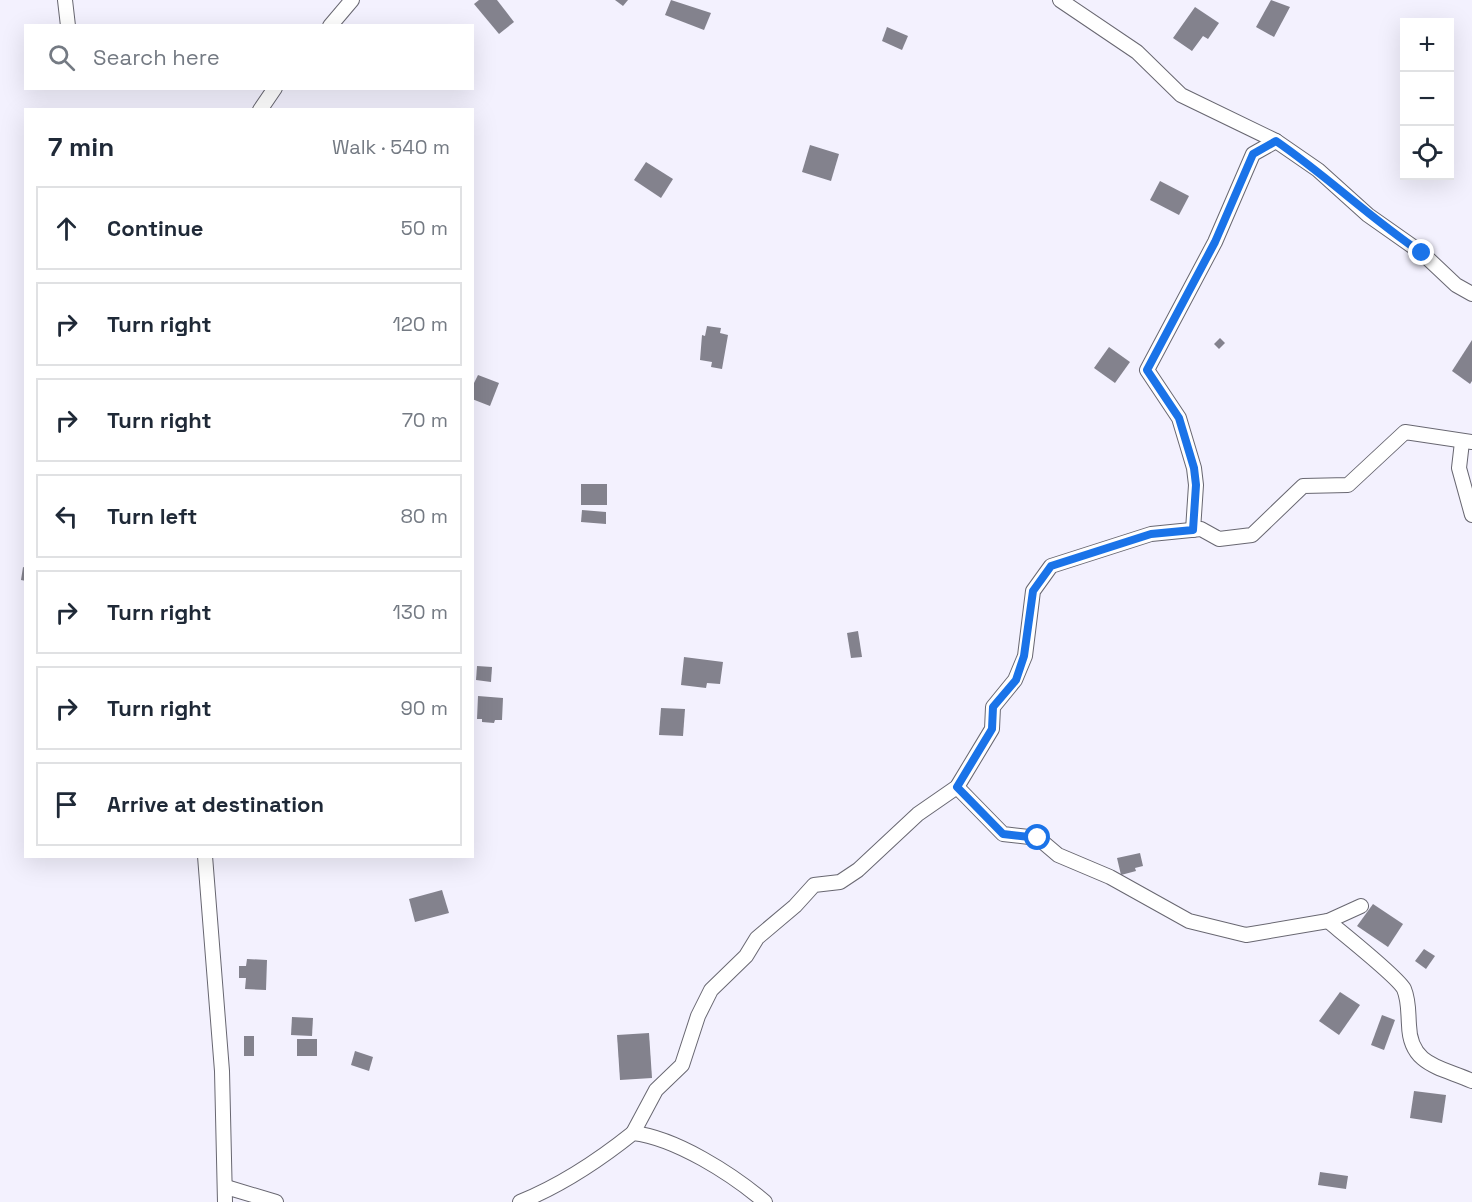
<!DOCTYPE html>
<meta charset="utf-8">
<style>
:root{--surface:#fff;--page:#f2f2f3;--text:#1f2937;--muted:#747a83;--line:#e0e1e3}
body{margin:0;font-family:"Space Grotesk",sans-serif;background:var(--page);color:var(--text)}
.controls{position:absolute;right:18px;top:18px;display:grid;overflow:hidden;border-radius:0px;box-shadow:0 6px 24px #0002}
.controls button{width:54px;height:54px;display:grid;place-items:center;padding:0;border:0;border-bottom:2px solid var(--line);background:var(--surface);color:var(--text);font:30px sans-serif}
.stop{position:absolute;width:18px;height:18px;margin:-14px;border:4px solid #1a73e8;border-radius:50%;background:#fff}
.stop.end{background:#1a73e8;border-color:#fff;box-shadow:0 2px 6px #0008}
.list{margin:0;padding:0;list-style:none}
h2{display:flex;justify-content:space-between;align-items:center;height:78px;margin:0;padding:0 24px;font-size:26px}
h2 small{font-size:20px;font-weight:400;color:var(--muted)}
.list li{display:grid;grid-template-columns:39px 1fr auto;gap:18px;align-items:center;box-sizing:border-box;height:84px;margin:0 12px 12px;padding:0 12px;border:2px solid var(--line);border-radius:0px}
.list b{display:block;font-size:22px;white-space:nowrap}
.list em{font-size:20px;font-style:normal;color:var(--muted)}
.icon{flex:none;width:33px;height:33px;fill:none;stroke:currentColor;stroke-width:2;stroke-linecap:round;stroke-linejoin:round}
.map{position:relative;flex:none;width:1472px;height:1202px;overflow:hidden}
.search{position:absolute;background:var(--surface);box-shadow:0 6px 24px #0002;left:24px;top:24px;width:450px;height:66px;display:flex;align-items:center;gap:15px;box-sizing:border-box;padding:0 21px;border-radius:0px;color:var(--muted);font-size:22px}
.panel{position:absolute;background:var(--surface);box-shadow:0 6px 24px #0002;left:24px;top:108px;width:450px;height:750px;border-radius:0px}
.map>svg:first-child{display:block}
.building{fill:#83828d}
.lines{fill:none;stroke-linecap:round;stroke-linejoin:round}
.street-casing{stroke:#686771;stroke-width:16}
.street{stroke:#fff;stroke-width:14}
.route{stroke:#1a73e8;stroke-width:8}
</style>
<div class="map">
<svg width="1472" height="1202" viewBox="0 0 1472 1202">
<rect width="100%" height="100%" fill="#f3f1fe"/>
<g class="building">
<path d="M479 0H497L514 22 499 34 474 4Z"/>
<path d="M615 0H628L623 6Z"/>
<path d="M671 0 711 13 704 30 665 15Z"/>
<path d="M1271 0 1290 7 1274 37 1256 27Z"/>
<path d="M1195 7 1219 23 1208 39 1203 36 1192 51 1173 38Z"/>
<path d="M887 27 908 36 902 50 882 41Z"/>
<path d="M810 145 839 154 831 181 802 172Z"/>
<path d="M646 162 673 179 661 198 634 180Z"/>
<path d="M1160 181 1189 196 1179 215 1150 200Z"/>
<path d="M707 326 721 328 720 333 728 335 722 369 711 367 712 362 700 360 702 335 705 336Z"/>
<path d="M1220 338 1225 343 1219 349 1214 344Z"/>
<path d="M1472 340V381L1470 384 1452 371Z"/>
<path d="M1109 347 1130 362 1115 383 1094 368Z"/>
<path d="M478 375 499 383 490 406 472 399V387Z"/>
<rect x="581" y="484" width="26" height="21"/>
<path d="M582 510 606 512V524L581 522Z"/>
<path d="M23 567 26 568V581L21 580Z"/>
<path d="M858 631 862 657 851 658 847 633Z"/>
<path d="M684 657 723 662 720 684 707 683 706 688 681 685Z"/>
<path d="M477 666 492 667 491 682 476 680Z"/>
<path d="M478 696 503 698 502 720H495L494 723 482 722V719H477Z"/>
<path d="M661 708 685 709 683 736 659 735Z"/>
<path d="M1140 853 1143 866 1135 868 1136 871 1121 875 1117 858Z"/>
<path d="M442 890 449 913 415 922 409 899Z"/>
<path d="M1373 904 1403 924 1388 947 1357 926Z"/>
<path d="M1424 949 1435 956 1426 969 1415 961Z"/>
<path d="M247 959 267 960 266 990 245 989 246 978H239V966H246Z"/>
<path d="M1340 992 1360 1005 1339 1035 1319 1021Z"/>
<path d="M1382 1015 1395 1020 1384 1050 1371 1045Z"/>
<path d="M292 1017 313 1018 312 1036 291 1035Z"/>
<path d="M649 1033 652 1078 620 1080 617 1035Z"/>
<rect x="244" y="1036" width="10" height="20"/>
<rect x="297" y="1039" width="20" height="17"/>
<path d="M355 1051 373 1057 369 1071 351 1065Z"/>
<path d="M1414 1091 1446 1095 1442 1123 1410 1118Z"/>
<path d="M1320 1172 1348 1176 1346 1189 1318 1185Z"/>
</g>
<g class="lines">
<defs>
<g id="street">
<path d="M65 0 68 26"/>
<path d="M1060 0 1137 52 1181 95 1276 141 1318 170 1368 215 1422 253 1456 285 1472 294"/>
<path d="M330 26 352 0"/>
<path d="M260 110 275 88"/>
<path d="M1462 442 1459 468 1472 515"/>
<path d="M1193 530 1196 485 1194 468 1179 418 1147 370 1215 242 1253 154 1276 141"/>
<path d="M957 787 1003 834 1038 838 1058 855 1110 877 1189 921 1246 935 1328 921 1361 906"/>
<path d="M205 856 222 1071 225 1202"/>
<path d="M1328 921C1341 932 1398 977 1404 989 1409 1001 1408 1012 1409 1025 1410 1066 1441 1067 1472 1081"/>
<path d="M633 1133 656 1090 682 1065 698 1016 711 990 746 956 757 938 795 906 814 885 840 882 858 870 918 814 957 787 992 729 993 707 1015 680 1025 656 1033 591 1051 566 1151 534 1201 529 1219 539 1252 535 1303 486 1348 485 1405 432 1472 442"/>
<path d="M226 1187 276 1202"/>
<path d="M520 1202C562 1185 598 1161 633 1133 676 1138 732 1174 765 1202"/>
</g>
</defs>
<use href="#street" class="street-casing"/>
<use href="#street" class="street"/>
</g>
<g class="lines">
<path class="route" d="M1038 838 1003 834 957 787 992 729 993 707 1016 680 1024 656 1033 591 1051 566 1151 534 1193 530 1196 485 1194 468 1179 418 1147 370 1215 242 1253 154 1276 141C1327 176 1370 218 1422 253"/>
</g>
</svg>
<div class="controls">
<button>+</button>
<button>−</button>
<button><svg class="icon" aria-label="locate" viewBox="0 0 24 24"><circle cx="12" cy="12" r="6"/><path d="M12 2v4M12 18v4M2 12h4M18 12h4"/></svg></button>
</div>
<div class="stop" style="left:1038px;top:838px"></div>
<div class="stop end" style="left:1422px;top:253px"></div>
<div class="search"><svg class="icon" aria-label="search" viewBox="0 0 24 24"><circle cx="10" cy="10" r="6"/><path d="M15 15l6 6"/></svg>Search here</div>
<section class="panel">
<h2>7 min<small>Walk · 540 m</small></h2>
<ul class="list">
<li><svg class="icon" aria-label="ahead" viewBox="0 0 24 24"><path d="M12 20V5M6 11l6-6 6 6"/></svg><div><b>Continue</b></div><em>50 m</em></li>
<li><svg class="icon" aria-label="right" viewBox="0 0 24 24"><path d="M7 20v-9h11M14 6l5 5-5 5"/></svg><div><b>Turn right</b></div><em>120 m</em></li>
<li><svg class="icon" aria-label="right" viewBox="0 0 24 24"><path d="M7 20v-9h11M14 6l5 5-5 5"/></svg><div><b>Turn right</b></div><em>70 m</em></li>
<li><svg class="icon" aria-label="left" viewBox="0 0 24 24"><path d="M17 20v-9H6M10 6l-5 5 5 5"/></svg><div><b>Turn left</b></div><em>80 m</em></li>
<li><svg class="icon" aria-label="right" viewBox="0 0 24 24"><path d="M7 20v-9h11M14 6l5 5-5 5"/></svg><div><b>Turn right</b></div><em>130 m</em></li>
<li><svg class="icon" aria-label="right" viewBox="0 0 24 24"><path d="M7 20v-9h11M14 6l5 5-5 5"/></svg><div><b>Turn right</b></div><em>90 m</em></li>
<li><svg class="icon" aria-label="arrive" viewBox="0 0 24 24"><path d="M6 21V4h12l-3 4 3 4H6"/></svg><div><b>Arrive at destination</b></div></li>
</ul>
</section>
</div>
